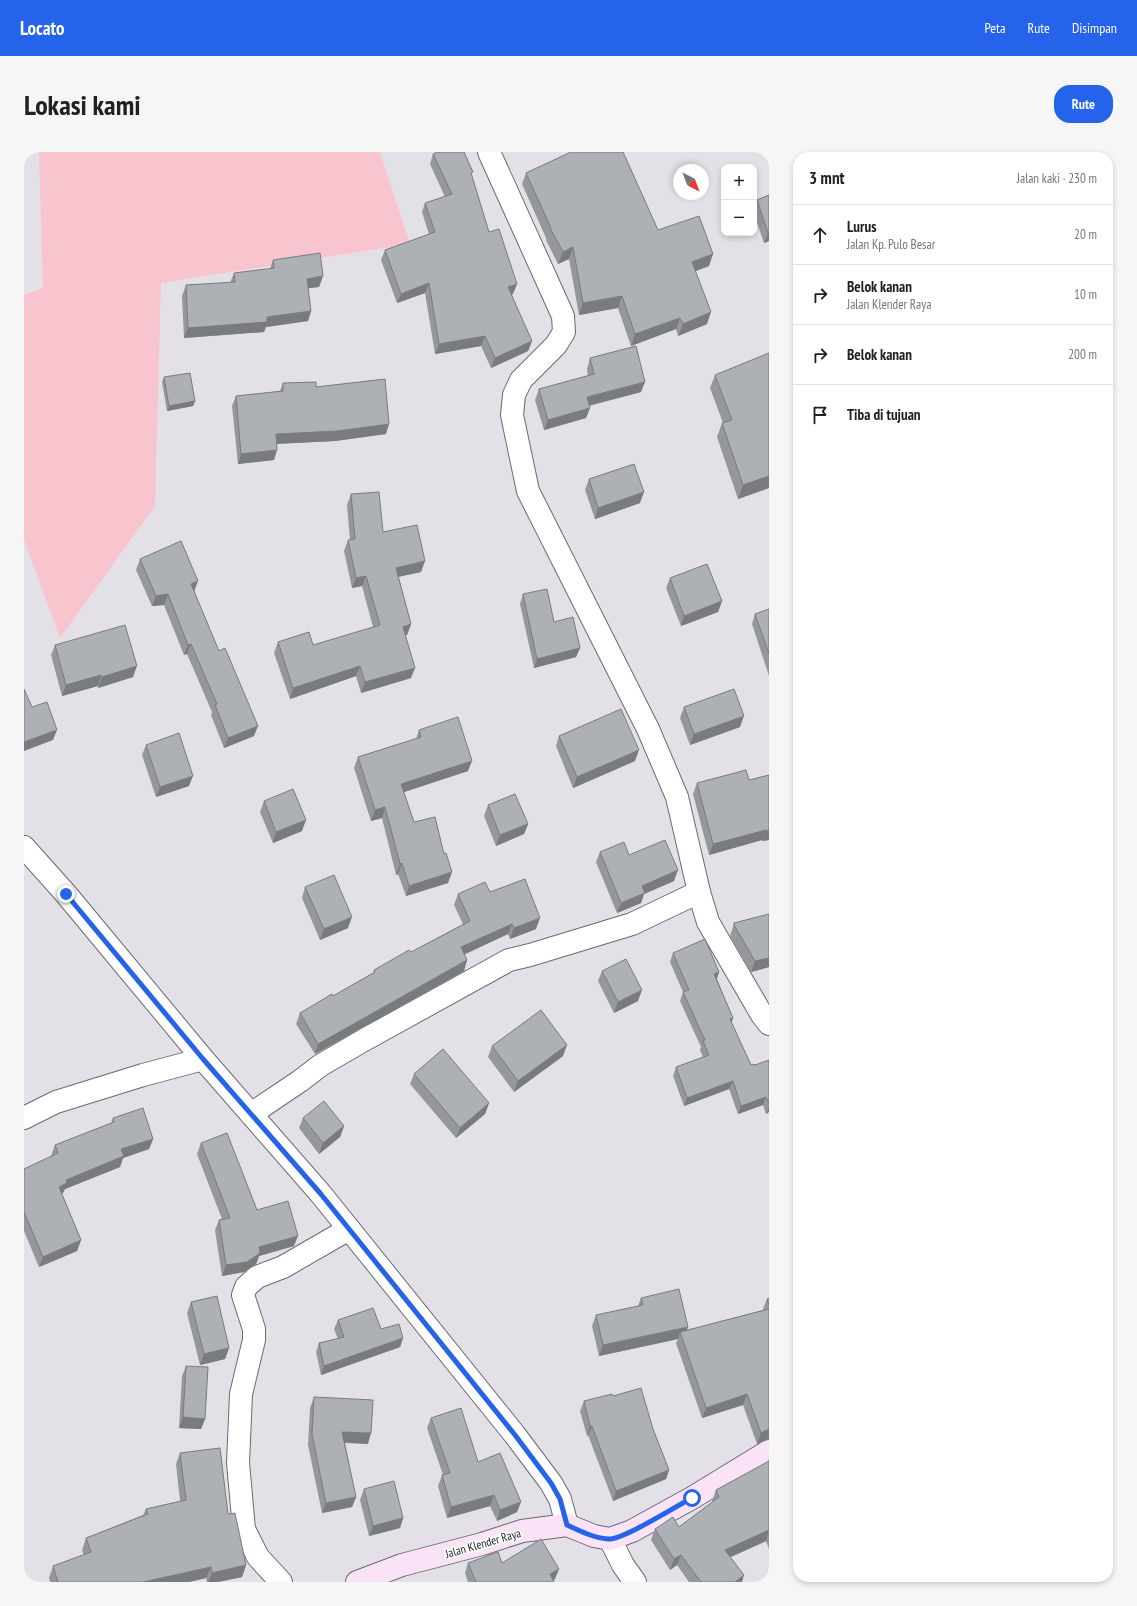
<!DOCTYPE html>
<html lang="id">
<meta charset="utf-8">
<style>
:root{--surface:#fff;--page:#f6f6f6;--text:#202124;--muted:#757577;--line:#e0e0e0;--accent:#2563eb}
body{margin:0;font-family:"PT Sans Narrow",sans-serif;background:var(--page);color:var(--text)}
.controls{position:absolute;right:12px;top:12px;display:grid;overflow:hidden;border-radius:8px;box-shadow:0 2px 6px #0003}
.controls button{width:36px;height:36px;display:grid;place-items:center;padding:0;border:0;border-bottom:1px solid var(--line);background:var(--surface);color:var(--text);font:20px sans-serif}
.compass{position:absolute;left:649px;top:12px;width:36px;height:36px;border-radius:50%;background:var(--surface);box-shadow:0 2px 6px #0003;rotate:138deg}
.stop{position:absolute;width:12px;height:12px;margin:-9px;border:3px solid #2563eb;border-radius:50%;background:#fff}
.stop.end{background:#2563eb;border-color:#fff;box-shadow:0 1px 4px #0008}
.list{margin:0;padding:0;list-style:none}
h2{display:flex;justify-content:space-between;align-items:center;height:52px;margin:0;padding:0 16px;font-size:17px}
h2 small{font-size:13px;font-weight:400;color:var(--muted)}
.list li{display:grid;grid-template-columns:26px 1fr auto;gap:12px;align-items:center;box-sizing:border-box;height:60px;padding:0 16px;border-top:1px solid var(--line)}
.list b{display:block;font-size:15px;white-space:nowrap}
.list p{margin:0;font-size:13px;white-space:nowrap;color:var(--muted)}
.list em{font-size:13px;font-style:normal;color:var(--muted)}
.icon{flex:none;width:22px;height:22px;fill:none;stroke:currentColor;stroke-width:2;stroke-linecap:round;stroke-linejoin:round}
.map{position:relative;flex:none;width:745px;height:1430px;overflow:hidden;border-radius:16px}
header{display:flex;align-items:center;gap:24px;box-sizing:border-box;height:56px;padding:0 20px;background:var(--accent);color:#fff}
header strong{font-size:19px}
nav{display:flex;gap:22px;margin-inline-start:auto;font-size:14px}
.intro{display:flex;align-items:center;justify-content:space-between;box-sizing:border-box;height:96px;padding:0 24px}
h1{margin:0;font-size:28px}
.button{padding:10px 18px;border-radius:16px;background:var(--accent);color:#fff;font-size:14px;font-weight:700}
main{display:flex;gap:24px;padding:0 24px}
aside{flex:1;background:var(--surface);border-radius:16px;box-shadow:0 2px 6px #0003}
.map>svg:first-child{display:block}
.green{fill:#f8c5cf}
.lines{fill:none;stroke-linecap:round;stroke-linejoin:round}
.street-casing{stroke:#6b696f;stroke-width:24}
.secondary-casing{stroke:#6b696f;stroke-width:24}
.street{stroke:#fff;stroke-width:22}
.secondary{stroke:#fae3f6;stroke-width:22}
.wall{fill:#95979c}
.shaded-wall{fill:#797b7f}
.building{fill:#adb0b5;stroke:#797b7f}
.route{stroke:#2563eb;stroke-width:5}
.labels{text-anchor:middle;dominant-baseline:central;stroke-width:3.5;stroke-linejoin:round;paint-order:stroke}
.street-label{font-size:12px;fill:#212022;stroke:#fff}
</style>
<header>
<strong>Locato</strong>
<nav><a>Peta</a><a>Rute</a><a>Disimpan</a></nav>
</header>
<div class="intro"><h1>Lokasi kami</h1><a class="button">Rute</a></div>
<main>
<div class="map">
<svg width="745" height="1430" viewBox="0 0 745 1430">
<rect width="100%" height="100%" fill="#e3e1e7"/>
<path class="green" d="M15 0H356L386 92 137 131 131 354 36 486 0 388V143L19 136Z"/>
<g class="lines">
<defs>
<g id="street">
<path d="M465 0 539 164 540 180 532 193 497 228 490 243 488 263 504 339 624 577 653 645 675 740 684 770 738 863 745 872"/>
<path d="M0 695 42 742 179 907 296 1041 491 1283 527 1331 536 1347 543 1373"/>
<path d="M227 962 276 929 297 913 340 888 485 808 506 803 608 772 675 740"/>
<path d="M0 966 32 950 119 923 179 907"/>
<path d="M586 1387 599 1413 611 1430"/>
<path d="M257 1430 234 1405 220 1377 214 1311 217 1242 230 1188V1177L219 1143 222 1135 233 1125 259 1115 325 1077"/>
</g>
<path id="secondary" d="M333 1430 378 1413 458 1392 498 1379 543 1373 570 1384 586 1387 608 1379 668 1346 745 1299"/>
</defs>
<use href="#street" class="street-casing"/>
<use href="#secondary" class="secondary-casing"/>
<use href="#street" class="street"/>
<use href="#secondary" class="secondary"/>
</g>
<g class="wall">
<path d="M545 0H599L634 78 685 114 671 119 683 172 654 184 652 177 607 194 594 156 555 163 545 107 534 112 522 88V86L498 32 502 21 545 1Z"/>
<path d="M409 2 448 24 465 80 489 142 487 143 508 189 504 199 467 216 457 194 411 202 401 141 373 151 357 108 361 98 405 82 398 60 401 51 421 45 406 12Z"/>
<path d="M745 43V89L740 91 730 62V55L733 48Z"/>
<path d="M249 108 299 124 295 135 284 136 287 159 284 169 242 175 240 180 160 186 158 144 162 133 206 131 210 121 246 117Z"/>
<path d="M566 206 617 240 565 254 566 256 562 266 520 278 511 248 515 237 564 224 563 217Z"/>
<path d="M691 223 745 336 714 347 693 285 698 271H699L686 236Z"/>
<path d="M140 225 171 249 169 254 143 259 138 230Z"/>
<path d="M259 231 292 235 362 282 311 289 253 292 250 308 214 312 208 254 212 244 256 239Z"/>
<path d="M565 327 616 351 571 367 561 338Z"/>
<path d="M327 342 359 380 397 420 374 425 387 472 383 483H381L387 526 337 541 332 524 266 547 250 501 254 490 289 493 349 475 338 434 328 436 320 399 324 388H326L323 353Z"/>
<path d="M116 407 170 439 230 584 200 596 187 563 188 560 163 502 160 503 140 453 128 454 112 418Z"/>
<path d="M646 426 698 449 694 460 657 474 642 436Z"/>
<path d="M499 442 530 470 556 496 552 505 510 516 496 452Z"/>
<path d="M745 457V524L728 472 731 462Z"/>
<path d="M31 493 109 525 74 536V534L38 544 27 503Z"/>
<path d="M660 555 716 575 666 593 656 566Z"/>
<path d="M395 578 444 619 380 640 390 670 424 731 382 744 374 722 372 723 358 666 347 669 330 616 334 605 392 587Z"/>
<path d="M535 584 611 609 549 636 532 594Z"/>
<path d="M122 593 165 634 132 645 118 603Z"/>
<path d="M745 623V688L738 689V688L685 703 669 642 673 631 725 628Z"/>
<path d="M240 649 278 679 249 691 236 660Z"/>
<path d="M464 653 504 672 500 682 472 694 460 664Z"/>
<path d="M576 700 605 703 650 729 620 742 617 751 593 761 572 710Z"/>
<path d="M281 735 324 776 296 788 278 746Z"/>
<path d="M466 740 512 777 486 787 484 782 440 802 443 808 440 819 291 902 272 872 276 861 309 844 349 821 350 818 387 800 439 772 430 753 434 742Z"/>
<path d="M745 762V815L727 820 706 784 707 781 710 771Z"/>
<path d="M649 801 695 820 693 827 709 866 707 871 727 913H731L745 908V960L742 962 739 953 714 962 705 937 660 954 649 924 652 915 679 905 676 898 677 895 656 849 659 840 646 810Z"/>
<path d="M578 819 614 849 590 861 574 829Z"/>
<path d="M468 894 539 904 490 940 464 905Z"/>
<path d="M390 922 465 951 461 962 432 986 386 932Z"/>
<path d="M89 966 129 987 125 997 99 1006 96 1015 41 1037 39 1041 38 1042 57 1088 53 1099 15 1115 0 1079V1017L27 1004 31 993 87 971Z"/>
<path d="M279 966 320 974 316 985 295 1002 275 976Z"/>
<path d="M177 991 233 1058 270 1094 235 1104 232 1112 220 1120 198 1124 191 1078 195 1068 198 1067 173 1002Z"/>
<path d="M617 1146 664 1175 663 1178 739 1158V1157L743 1147 745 1146V1287L733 1292 719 1253 678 1266 652 1191 654 1187 575 1204 568 1174 572 1163 614 1154Z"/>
<path d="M167 1150 205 1196 201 1207 176 1213 163 1161Z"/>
<path d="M314 1168 379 1186 376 1195 297 1223 292 1200 295 1191 314 1187 310 1177Z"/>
<path d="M162 1214 181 1267 177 1277 155 1276 158 1224Z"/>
<path d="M589 1244 629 1277 645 1318 642 1327 589 1349 564 1283 563 1284 556 1259 560 1249Z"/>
<path d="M290 1245 344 1292 321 1291 332 1345 328 1355 298 1361 284 1293 286 1256Z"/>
<path d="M407 1266 454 1310 493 1360 473 1369 466 1354 423 1366 414 1334 418 1323H419L403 1276Z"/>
<path d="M156 1301 204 1362 222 1413 218 1425 194 1430H183L182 1426 165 1430H26L25 1426 29 1414 60 1403 58 1398 62 1386 119 1363 122 1357 156 1349 152 1312Z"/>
<path d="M745 1306V1397L742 1389 706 1405 718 1430H665L653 1413 646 1418 627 1388 631 1377 655 1375 688 1350V1349L692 1338 744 1310Z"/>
<path d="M340 1337 379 1366 376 1376 345 1384 336 1348Z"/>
<path d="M444 1411H478L531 1427 529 1429 530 1430H444L441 1421Z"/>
</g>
<g class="shaded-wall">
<path d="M745 80V89L740 91 744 81Z"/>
<path d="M549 95 545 107 534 112 539 100Z"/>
<path d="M689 102 685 114 664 122 668 110Z"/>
<path d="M299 124 295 135 279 137 283 127Z"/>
<path d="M405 131 401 141 373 151 377 142Z"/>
<path d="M493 132 489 142 481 145 484 135Z"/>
<path d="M598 144 594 156 555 163 559 151Z"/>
<path d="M287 159 284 169 242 175 240 180 160 186 164 176Z"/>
<path d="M687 160 683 172 654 184 659 172Z"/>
<path d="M656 166 652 177 607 194 611 182Z"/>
<path d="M461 184 457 194 411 202 415 192Z"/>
<path d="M508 189 504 199 467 216 471 206Z"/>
<path d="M621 230 617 240 559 255 563 245Z"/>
<path d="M171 249 169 254 143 259 145 254Z"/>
<path d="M566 256 562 266 520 278 524 268Z"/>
<path d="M365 272 362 282 311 289 248 292 252 282Z"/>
<path d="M253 298 250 308 214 312 217 302Z"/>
<path d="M745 324V336L714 347 719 333Z"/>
<path d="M620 340 616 351 571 367 574 356Z"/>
<path d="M401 409 397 420 368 426 372 416Z"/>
<path d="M342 424 338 434 328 436 332 426Z"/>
<path d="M174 429 170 440 167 432Z"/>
<path d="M144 442 140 453 128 454 132 444Z"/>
<path d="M698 449 694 460 657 474 660 464Z"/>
<path d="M387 472 383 483 375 485 379 475Z"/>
<path d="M167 492 163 502 160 503 164 493Z"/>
<path d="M556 496 552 505 510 516 513 507Z"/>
<path d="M113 514 109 525 74 536 78 525Z"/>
<path d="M336 514 332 524 266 547 269 536Z"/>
<path d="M391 516 387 526 337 541 341 530Z"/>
<path d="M77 523 74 534 38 544 42 533Z"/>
<path d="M720 564 716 575 666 593 670 582Z"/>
<path d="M234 574 230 584 200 596 204 586Z"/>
<path d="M33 578 29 588 0 599V590Z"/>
<path d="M615 598 611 609 549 636 553 625Z"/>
<path d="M448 609 444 619 374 642 377 632Z"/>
<path d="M169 624 165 634 132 645 136 635Z"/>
<path d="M361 655 358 666 347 669 351 658Z"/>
<path d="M282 668 278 679 249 691 252 680Z"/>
<path d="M504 672 500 682 472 694 476 683Z"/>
<path d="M742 678 738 688 685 703 689 692Z"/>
<path d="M745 678V688L738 689 742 679Z"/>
<path d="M378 711 374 722 372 723 376 712Z"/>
<path d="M654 718 650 729 620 742 617 751 593 761 597 751 618 734Z"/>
<path d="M428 720 424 731 382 744 385 734Z"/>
<path d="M328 765 324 776 296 788 300 777Z"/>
<path d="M516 766 512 777 486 787 490 776Z"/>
<path d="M488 772 484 782 433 806 437 795Z"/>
<path d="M745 806V815L727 820 731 809Z"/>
<path d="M443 808 440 819 291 902 294 892Z"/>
<path d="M695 820 692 829 690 822Z"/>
<path d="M618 838 614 849 590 861 594 850Z"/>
<path d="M709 866 706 874V867Z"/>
<path d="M543 893 539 904 490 940 494 929Z"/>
<path d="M709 929 705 937 660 954 663 946Z"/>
<path d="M742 945 739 953 714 962 717 954Z"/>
<path d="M465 951 461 962 432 986 436 976Z"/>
<path d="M745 954V960L742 962Z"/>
<path d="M320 974 316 985 295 1002 299 991Z"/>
<path d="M129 987 125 997 99 1006 96 1015 41 1037 39 1041 31 1045 35 1035 42 1028 97 997Z"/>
<path d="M274 1084 270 1094 235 1104 232 1112 220 1120 198 1124 202 1113 235 1095Z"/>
<path d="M57 1088 53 1099 15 1115 19 1105Z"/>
<path d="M664 1175 660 1185 656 1180 654 1187 575 1204 579 1193Z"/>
<path d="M379 1186 376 1195 297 1223 300 1214Z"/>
<path d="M205 1196 201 1207 176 1213 180 1202Z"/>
<path d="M723 1242 719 1253 678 1266 682 1256Z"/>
<path d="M159 1265 181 1267 177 1277 155 1276Z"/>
<path d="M566 1274H568L564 1283 563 1284Z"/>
<path d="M745 1277V1285L744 1287 733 1292 737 1281Z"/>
<path d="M318 1280 347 1281 344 1292 314 1290Z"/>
<path d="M645 1318 642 1327 589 1349 592 1339Z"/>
<path d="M470 1343 466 1354 423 1366 427 1355Z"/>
<path d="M332 1345 328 1355 298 1361 302 1351Z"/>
<path d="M497 1350 493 1360 473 1369 476 1358Z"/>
<path d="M379 1366 376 1376 345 1384 349 1374Z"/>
<path d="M745 1378 742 1389 698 1409 701 1398Z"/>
<path d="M657 1403 653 1413 646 1418 650 1407Z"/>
<path d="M222 1413 218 1425 194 1430H184L188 1421Z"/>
<path d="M187 1415 182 1426 165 1430H119Z"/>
<path d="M535 1417 531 1427 527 1430 526 1422Z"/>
<path d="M720 1423 718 1430H711Z"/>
</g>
<g class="building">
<path d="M414 0H440L449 20 447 21 465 80 475 77 493 132 484 135 508 189 471 206 461 184 415 192 405 131 377 142 361 98 411 80 401 51 428 42 409 2Z"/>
<path d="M547 0H599L634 78 675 64 689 102 668 110 687 160 659 172 656 166 611 182 598 144 559 151 549 95 539 100 526 76H527L502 21Z"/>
<path d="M745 43V80L744 81 733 48Z"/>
<path d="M296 101 299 124 283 127 287 159 243 165V170L164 176 162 133 211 130 210 121 250 116 249 108Z"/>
<path d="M612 194 621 230 563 245 566 256 524 268 515 237 570 222 566 206Z"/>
<path d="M745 201V324L719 333 698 271 708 268 691 223Z"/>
<path d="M166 221 171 249 145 254 140 225Z"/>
<path d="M361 227 365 272 314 279 252 282 253 298 217 302 212 244 259 239V231L292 230V235Z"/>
<path d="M610 312 620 340 574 356 565 327Z"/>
<path d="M355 340 359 380 393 373 401 409 372 416 387 472 379 475 391 516 341 530 336 514 269 536 254 490 285 480 289 493 356 473 342 424 332 426 324 388 331 387 327 342Z"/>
<path d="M157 389 174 429 167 432 195 499 201 496 234 574 204 586 191 553 193 552 167 492 164 493 144 442 132 444 116 407Z"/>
<path d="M683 412 698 449 660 464 646 426Z"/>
<path d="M523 437 530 470 549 465 556 496 513 507 499 442Z"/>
<path d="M745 457V502L731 462Z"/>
<path d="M101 473 113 514 78 525 77 523 42 533 31 493Z"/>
<path d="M0 537 8 555 23 550 33 578 0 590Z"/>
<path d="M710 537 720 564 670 582 660 555Z"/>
<path d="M597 557 615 598 553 625 535 584Z"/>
<path d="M434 565 448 609 377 632 390 670 411 665 420 702 422 701 428 720 385 734 378 711 376 712 361 655 351 658 334 605 397 585 395 578Z"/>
<path d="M155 581 169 624 136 635 122 593Z"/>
<path d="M722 618 725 628 745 623V678L742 679V678L689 692 673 631Z"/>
<path d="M269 637 282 668 252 680 240 649Z"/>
<path d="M491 642 504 672 476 683 464 653Z"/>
<path d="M641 688 654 718 618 734 621 741 597 751 576 700 600 690 605 703Z"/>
<path d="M310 723 328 765 300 777 281 735Z"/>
<path d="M501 727 516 766 490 776 488 772 437 795 443 808 294 892 276 861 308 842 309 844 351 820 350 818 385 798 387 800 446 769 434 742 461 730 466 740Z"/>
<path d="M745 762V806L731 809 710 773V771Z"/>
<path d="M681 787 695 820 690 822 709 866 706 867 727 913 730 912 731 913 745 908V952L742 945 717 954 709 929 663 946 652 915 685 903 679 889 681 888 659 840 665 838 649 801Z"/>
<path d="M602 807 618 838 594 850 578 819Z"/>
<path d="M517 858 543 893 494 929 468 894Z"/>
<path d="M419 897 465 951 436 976 390 922Z"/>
<path d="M300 949 320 974 299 991 279 966Z"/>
<path d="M119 956 129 987 97 997 100 1004 42 1028 43 1031 35 1035 57 1088 19 1105 0 1060V1017L34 1001 31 993 90 970 89 966Z"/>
<path d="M203 981 233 1058 264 1049 274 1084 235 1095 236 1101 223 1110 202 1113 195 1068 206 1066 177 991Z"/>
<path d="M655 1137 664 1175 579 1193 572 1163 619 1153 617 1146Z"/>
<path d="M193 1144 205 1196 180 1202 167 1150Z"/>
<path d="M745 1146V1153L743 1147Z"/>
<path d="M349 1156 357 1177 375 1172 379 1186 300 1214 295 1191 320 1185 314 1168Z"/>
<path d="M745 1157V1277L737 1281 723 1242 682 1256 656 1180Z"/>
<path d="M162 1214 184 1215 181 1267 159 1265Z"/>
<path d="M617 1236 629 1277 645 1318 592 1339 568 1274H566L560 1249 588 1242 589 1244Z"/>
<path d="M290 1245 349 1248 347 1281 318 1280 332 1345 302 1351 288 1282Z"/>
<path d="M437 1256 454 1310 476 1301 497 1350 476 1358 470 1343 427 1355 418 1323 426 1321 407 1266Z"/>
<path d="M196 1296 204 1362 211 1361 222 1413 188 1421 187 1415 119 1430H34L29 1414 67 1400 62 1386 124 1362 122 1357 162 1348 156 1301Z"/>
<path d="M745 1309V1378L701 1398 720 1423 711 1430H677L657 1403 650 1407 631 1377 649 1365 655 1375 695 1345 692 1338Z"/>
<path d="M370 1329 379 1366 349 1374 340 1337Z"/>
<path d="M517 1387 535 1417 526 1422 530 1430H452L444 1411 474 1400 478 1411Z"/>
</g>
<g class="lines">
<path class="route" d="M42 742 179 907 296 1041 491 1283 527 1331 536 1347 543 1373C556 1379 570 1386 584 1387 599 1388 652 1354 668 1346"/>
</g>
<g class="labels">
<g class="street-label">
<text transform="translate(459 1391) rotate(-16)">Jalan Klender Raya</text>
</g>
</g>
</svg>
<div class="controls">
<button>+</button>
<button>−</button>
</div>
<svg class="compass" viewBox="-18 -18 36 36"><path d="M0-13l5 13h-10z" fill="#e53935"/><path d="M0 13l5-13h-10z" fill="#757577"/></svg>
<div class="stop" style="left:668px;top:1346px"></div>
<div class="stop end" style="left:42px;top:742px"></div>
</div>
<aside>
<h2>3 mnt<small>Jalan kaki · 230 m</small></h2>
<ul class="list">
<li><svg class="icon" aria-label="ahead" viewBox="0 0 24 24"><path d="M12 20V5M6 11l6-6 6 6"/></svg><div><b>Lurus</b><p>Jalan Kp. Pulo Besar</p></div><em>20 m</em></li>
<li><svg class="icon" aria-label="right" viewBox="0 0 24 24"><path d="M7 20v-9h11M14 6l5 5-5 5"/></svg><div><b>Belok kanan</b><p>Jalan Klender Raya</p></div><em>10 m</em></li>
<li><svg class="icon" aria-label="right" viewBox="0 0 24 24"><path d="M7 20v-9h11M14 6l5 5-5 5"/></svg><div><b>Belok kanan</b></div><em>200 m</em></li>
<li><svg class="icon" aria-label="arrive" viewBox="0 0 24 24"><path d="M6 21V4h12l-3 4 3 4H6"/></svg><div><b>Tiba di tujuan</b></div></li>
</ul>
</aside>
</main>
